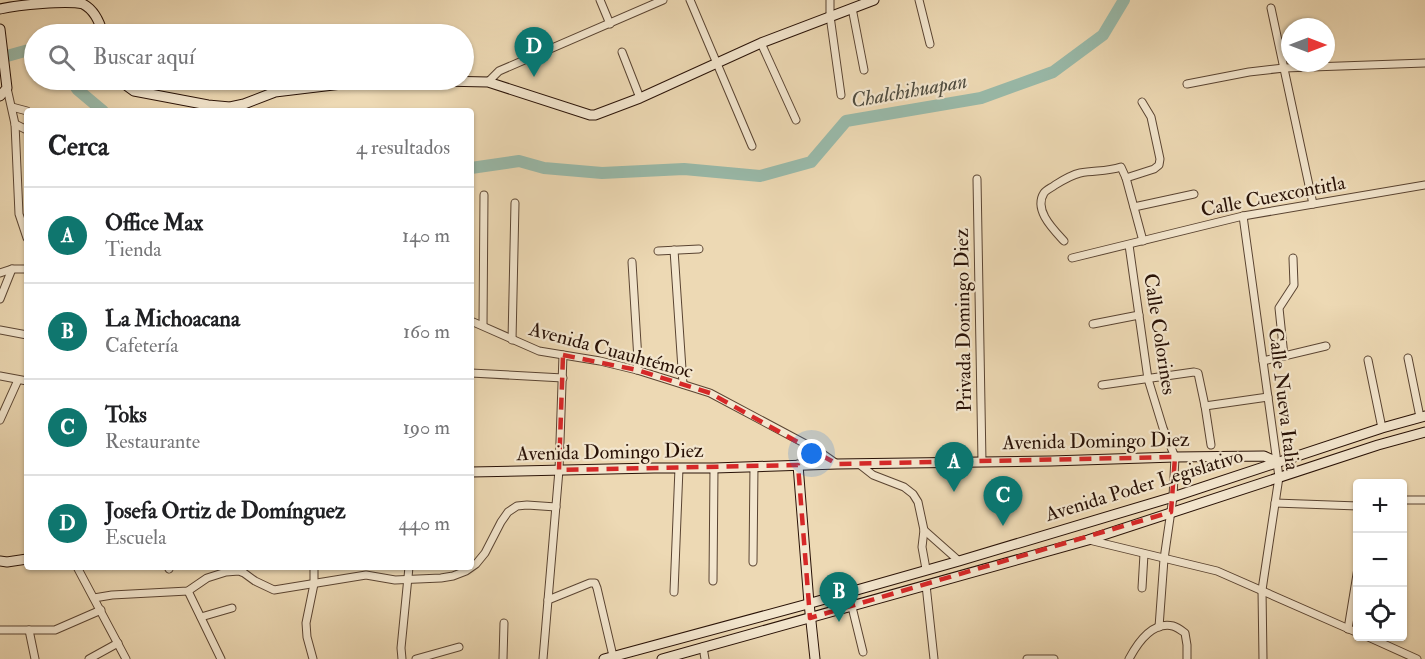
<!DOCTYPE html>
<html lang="es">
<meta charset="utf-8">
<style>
:root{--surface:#fff;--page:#f2f2f2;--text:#202124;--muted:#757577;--line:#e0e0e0;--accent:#0f766e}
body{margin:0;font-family:"IM FELL Double Pica",serif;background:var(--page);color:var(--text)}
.controls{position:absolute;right:18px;bottom:18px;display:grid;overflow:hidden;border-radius:6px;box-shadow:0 2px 4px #0004}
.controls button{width:54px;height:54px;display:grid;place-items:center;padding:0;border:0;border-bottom:2px solid var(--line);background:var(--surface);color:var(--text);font:30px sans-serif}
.compass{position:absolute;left:1281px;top:18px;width:54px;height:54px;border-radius:50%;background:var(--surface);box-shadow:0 2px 4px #0004;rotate:90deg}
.you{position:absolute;left:812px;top:454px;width:21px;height:21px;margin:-15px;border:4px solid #fff;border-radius:50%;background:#1a73e8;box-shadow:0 0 0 9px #1a73e833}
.badge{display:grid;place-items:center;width:39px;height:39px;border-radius:50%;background:var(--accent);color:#fff;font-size:20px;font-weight:700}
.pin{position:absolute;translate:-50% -50px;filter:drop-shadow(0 2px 3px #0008)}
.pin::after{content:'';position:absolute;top:32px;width:21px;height:18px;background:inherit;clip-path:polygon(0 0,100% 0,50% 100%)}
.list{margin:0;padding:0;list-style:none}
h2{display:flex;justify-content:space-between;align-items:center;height:78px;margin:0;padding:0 24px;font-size:26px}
h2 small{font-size:20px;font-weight:400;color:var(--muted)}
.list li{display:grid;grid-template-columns:39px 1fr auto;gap:18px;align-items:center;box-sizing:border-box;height:96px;padding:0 24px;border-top:2px solid var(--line)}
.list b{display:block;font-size:22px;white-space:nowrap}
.list p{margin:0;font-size:20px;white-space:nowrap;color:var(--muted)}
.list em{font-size:20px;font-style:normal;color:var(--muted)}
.icon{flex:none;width:33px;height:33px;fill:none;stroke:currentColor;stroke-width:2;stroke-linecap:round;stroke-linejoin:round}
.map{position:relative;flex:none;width:1425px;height:659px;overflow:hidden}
.search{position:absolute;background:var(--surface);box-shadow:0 2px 4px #0004;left:24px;top:24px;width:450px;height:66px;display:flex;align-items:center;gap:15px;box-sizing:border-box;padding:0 21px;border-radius:33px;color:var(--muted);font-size:22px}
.panel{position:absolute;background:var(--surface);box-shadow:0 2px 4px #0004;left:24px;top:108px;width:450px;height:462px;border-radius:6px}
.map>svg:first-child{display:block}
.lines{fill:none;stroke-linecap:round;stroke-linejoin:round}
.river{stroke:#99baaa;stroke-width:12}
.street-casing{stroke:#5a4432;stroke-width:9}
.secondary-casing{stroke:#291207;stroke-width:11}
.street{stroke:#f3e6ce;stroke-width:7}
.secondary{stroke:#f3e6ce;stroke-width:9}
.marked{fill:none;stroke:#d62828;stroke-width:4.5;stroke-dasharray:12 8;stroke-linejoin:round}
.labels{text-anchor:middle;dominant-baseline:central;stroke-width:4.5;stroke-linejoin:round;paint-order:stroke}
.street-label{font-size:20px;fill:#291207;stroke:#f3e6ce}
.water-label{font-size:21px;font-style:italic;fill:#504d40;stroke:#f3e6ce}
</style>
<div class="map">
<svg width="1425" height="659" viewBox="0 0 1425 659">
<rect width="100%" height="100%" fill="#edd9b4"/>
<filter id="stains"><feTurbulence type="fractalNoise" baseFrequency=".00333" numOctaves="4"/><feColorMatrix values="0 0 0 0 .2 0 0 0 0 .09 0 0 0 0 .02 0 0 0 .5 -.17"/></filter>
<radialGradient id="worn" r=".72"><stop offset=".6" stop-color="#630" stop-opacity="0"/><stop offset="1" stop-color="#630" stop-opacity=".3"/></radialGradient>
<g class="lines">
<g class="river">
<path d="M0 58 32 49 34 50"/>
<path d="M71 80 78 90 103 111"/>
<path d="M471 168 519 161 544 168 602 173 684 169 760 176 811 162 846 121 981 98 1053 72 1103 35 1124 0"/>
</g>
<defs>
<g id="street">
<path d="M600 0 610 24"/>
<path d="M690 0 752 146"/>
<path d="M830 0V16L841 95"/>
<path d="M919 0 930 44"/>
<path d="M852 8 864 70"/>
<path d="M1271 8 1313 204"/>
<path d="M761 43 796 120"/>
<path d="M622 52 640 98"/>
<path d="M273 80 275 92"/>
<path d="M488 82 499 71 663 0"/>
<path d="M1187 84 1249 72 1284 68 1425 63"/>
<path d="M7 88 15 124 19 214 27 238"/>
<path d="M12 107 27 111"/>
<path d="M15 124 27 130"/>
<path d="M1126 178 1154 169 1159 165 1160 159 1151 117 1142 102"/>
<path d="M977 179 982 462"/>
<path d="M1134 207 1194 194"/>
<path d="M1243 216 1279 477 1262 590 1263 659"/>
<path d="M1064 241C1054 230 1033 210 1044 193 1046 190 1051 188 1055 185 1063 180 1071 175 1080 173 1095 170 1106 172 1121 167L1126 178 1143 241"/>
<path d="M1129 245 1148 379 1163 428 1175 457 1173 497 1164 559 1159 627"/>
<path d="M674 250 683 384"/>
<path d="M658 251 699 249"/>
<path d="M1072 258 1243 216 1425 185"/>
<path d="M632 262 638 360 637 370"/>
<path d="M0 273 12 269H27"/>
<path d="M0 299 12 269"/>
<path d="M471 321 539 351 600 361 637 370 710 393 817 450 837 464"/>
<path d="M1093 324 1139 315"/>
<path d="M483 325 484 195"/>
<path d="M0 330 27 335"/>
<path d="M512 340 515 203"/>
<path d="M1284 356 1279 308 1294 285 1293 258"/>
<path d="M1408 358 1420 417"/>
<path d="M1368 360 1382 428"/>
<path d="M1263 361 1326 346"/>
<path d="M471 373 563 378"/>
<path d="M0 376 27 381"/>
<path d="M1102 385 1194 372 1198 373 1205 406 1211 445"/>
<path d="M1205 406 1268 397"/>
<path d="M0 420 18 380"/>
<path d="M859 464 873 475 904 487 913 494 918 502 924 530 922 547 926 569"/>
<path d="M1405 500H1425"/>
<path d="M1275 503 1358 506"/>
<path d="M924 530 959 561"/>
<path d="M1089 540 1217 571 1358 633"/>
<path d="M753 562 754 466"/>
<path d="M77 567 126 659"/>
<path d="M168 567 169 569"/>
<path d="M713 581 714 468"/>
<path d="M926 585 934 659"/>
<path d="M1142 588 1144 554"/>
<path d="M188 591 221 659"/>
<path d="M674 592 679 468"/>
<path d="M94 598 112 595 188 591 207 578 226 572 239 571 244 573 255 581 274 590 366 575 395 580 441 578 453 576 466 571 476 564 485 553 501 522 508 512 517 506 527 505 556 507"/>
<path d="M548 600 590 583H595L597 588 613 656"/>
<path d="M852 607 863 652"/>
<path d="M201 617 232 608"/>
<path d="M1348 629 1358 568"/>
<path d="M0 630H55L101 610"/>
<path d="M29 630 35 659"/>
<path d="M1366 636 1417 659"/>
<path d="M703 647 705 659"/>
<path d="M89 659 118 643"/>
<path d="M313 659 307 637 306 623 314 584V567"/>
<path d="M402 659 401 648 409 567"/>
<path d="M416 659 459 647"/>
<path d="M503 659 504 623"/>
<path d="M543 659 559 470 563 355"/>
<path d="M1027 659H1054"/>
<path d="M1129 659C1137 644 1152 621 1173 626 1177 627 1181 630 1185 633L1187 645V659"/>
</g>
<g id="secondary">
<path d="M0 9C18 5 67 0 83 4 95 10 100 23 103 34"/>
<path d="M0 29 7 88 0 96"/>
<path d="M119 80 134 91 208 105 230 107 244 104 275 92 375 80"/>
<path d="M392 80 488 82 590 115H595L640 98 761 43 874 0"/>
<path d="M798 465 809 603 815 659"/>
<path d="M471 472 654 468H714L837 464 1051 461 1175 457 1264 456 1277 462"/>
<path d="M0 561 7 562 27 559"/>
<path d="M604 659 804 605 959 561 1173 497 1382 428 1425 416"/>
<path d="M662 659 1088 540 1378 445 1425 432"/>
</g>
</defs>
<use href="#street" class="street-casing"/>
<use href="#secondary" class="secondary-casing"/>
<use href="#street" class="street"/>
<use href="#secondary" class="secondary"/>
</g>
<path class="marked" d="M563 355 637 370 710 393 837 464 1175 457 1171 512 810 618 798 465 559 470Z"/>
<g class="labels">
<g class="street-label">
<text transform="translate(1273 196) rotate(-11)">Calle Cuexcontitla</text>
<text transform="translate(963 320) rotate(-91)">Privada Domingo Diez</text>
<text transform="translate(1160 334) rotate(81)">Calle Colorines</text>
<text transform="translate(611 350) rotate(15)">Avenida Cuauhtémoc</text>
<text transform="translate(1284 399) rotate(83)">Calle Nueva Italia</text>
<text transform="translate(1096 441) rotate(-1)">Avenida Domingo Diez</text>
<text transform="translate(610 452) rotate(-1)">Avenida Domingo Diez</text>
<text transform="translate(1144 485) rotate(-17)">Avenida Poder Legislativo</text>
</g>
<g class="water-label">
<text transform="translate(909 91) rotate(-10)">Chalchihuapan</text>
</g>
</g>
<rect width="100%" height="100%" filter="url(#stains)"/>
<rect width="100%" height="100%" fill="url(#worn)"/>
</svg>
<div class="controls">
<button>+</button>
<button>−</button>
<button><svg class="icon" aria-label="locate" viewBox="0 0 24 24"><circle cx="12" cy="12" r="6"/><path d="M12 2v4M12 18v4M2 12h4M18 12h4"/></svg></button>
</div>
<svg class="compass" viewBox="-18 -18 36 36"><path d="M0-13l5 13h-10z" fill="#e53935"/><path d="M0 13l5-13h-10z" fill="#757577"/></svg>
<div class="you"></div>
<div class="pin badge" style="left:954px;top:492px">A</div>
<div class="pin badge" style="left:839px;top:622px">B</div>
<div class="pin badge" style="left:1003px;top:526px">C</div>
<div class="pin badge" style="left:534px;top:77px">D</div>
<div class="search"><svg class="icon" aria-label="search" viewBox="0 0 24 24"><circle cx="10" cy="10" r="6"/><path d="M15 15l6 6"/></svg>Buscar aquí</div>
<section class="panel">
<h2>Cerca<small>4 resultados</small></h2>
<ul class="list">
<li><span class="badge">A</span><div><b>Office Max</b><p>Tienda</p></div><em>140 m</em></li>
<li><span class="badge">B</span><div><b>La Michoacana</b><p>Cafetería</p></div><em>160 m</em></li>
<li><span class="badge">C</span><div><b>Toks</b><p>Restaurante</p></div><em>190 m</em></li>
<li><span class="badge">D</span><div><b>Josefa Ortiz de Domínguez</b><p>Escuela</p></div><em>440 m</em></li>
</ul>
</section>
</div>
